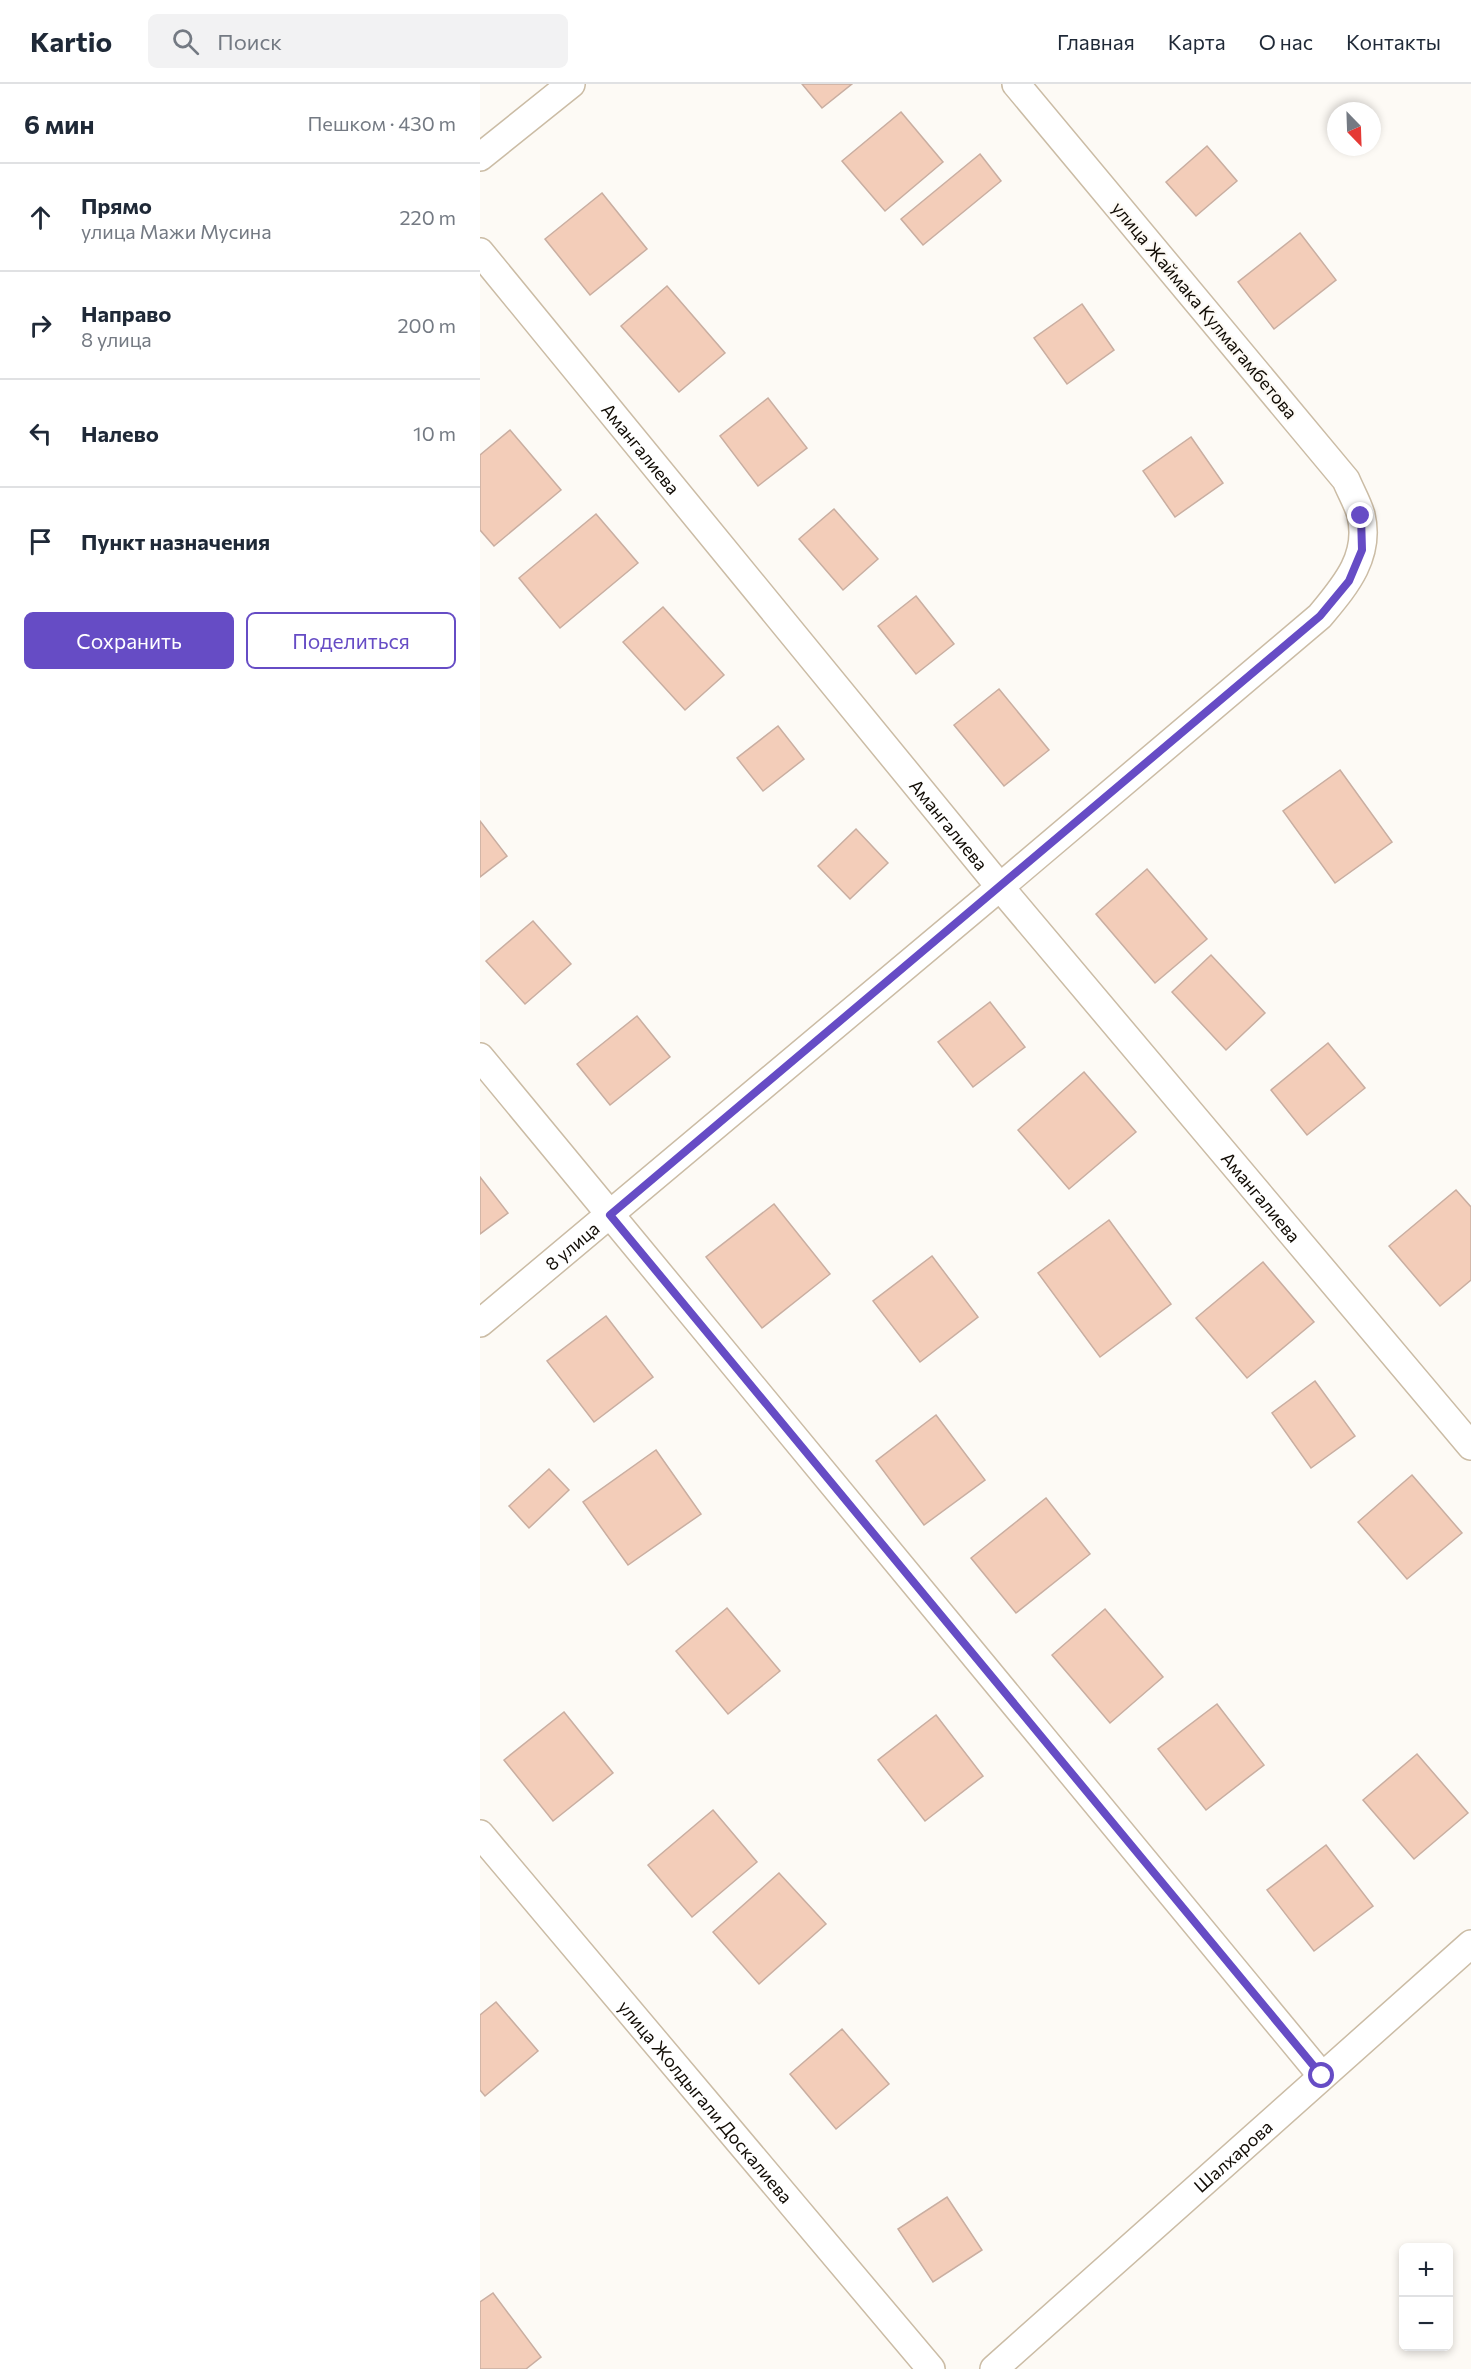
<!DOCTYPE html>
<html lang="ru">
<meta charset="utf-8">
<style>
:root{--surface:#fff;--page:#f2f2f3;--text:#1f2937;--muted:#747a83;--line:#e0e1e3;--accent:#664cc5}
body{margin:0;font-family:Commissioner,sans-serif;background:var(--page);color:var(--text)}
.controls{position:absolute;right:18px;bottom:18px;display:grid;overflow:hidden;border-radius:9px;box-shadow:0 3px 9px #0003}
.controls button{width:54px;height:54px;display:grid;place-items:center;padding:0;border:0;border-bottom:2px solid var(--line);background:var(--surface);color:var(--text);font:30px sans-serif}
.compass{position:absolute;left:847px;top:18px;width:54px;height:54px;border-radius:50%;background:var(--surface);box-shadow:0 3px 9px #0003;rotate:157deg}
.stop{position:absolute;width:18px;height:18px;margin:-14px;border:4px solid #664cc5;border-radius:50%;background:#fff}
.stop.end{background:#664cc5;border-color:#fff;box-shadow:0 2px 6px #0008}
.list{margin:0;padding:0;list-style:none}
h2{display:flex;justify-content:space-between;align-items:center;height:78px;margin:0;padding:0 24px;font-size:26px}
h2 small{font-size:20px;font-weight:400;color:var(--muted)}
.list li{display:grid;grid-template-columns:39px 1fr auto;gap:18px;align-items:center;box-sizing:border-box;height:108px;padding:0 24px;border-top:2px solid var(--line)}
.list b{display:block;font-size:22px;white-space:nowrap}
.list p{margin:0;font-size:20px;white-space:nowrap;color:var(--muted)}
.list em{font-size:20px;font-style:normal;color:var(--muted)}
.actions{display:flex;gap:12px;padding:18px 24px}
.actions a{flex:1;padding:14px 0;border:2px solid var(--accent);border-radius:9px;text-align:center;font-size:21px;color:var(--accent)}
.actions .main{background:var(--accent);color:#fff}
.icon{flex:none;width:33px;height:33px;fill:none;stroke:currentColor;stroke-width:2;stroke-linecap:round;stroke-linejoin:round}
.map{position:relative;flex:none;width:991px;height:2285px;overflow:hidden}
header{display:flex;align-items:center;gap:36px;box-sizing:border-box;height:84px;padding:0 30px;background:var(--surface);border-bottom:2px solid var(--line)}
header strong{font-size:28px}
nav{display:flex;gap:33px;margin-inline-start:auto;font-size:21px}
.search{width:420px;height:54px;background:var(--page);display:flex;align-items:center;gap:15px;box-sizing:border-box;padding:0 21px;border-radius:9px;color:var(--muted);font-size:22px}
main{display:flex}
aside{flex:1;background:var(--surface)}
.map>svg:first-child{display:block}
.building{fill:#f3cdb9;stroke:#c9aea1;stroke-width:1.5}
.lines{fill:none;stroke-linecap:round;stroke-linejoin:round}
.minor-casing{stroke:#cbbca5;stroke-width:30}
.minor{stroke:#fff;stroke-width:27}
.route{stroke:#664cc5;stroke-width:8}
.labels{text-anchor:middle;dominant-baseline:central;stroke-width:4.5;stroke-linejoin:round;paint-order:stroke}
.street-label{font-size:18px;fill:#100b04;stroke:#fdfaf5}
</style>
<header>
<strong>Kartio</strong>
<div class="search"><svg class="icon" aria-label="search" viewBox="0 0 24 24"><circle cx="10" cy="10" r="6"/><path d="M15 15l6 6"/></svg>Поиск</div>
<nav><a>Главная</a><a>Карта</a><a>О нас</a><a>Контакты</a></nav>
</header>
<main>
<aside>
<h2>6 мин<small>Пешком · 430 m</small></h2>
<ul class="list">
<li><svg class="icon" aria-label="ahead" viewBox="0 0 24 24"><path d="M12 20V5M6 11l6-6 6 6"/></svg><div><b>Прямо</b><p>улица Мажи Мусина</p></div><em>220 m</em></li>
<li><svg class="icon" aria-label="right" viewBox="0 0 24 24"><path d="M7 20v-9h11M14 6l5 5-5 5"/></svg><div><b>Направо</b><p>8 улица</p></div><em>200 m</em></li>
<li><svg class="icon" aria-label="left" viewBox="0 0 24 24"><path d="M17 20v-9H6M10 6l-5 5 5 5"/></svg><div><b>Налево</b></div><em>10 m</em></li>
<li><svg class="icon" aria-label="arrive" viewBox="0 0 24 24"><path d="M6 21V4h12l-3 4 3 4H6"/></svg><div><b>Пункт назначения</b></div></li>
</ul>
<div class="actions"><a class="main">Сохранить</a><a>Поделиться</a></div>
</aside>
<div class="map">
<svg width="991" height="2285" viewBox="0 0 991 2285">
<rect width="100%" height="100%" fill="#fdfaf5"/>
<g class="building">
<path d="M322 0H372L342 24Z"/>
<path d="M421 28 463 78 405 127 362 77Z"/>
<path d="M727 62 757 97 716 132 686 98Z"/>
<path d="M500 70 521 97 443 161 421 135Z"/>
<path d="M122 109 167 165 110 211 65 155Z"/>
<path d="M820 149 856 196 794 245 758 198Z"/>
<path d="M187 202 245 269 199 308 141 242Z"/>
<path d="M602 220 634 266 587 300 554 254Z"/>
<path d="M288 314 327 364 278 402 240 352Z"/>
<path d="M30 346 81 406 14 462 0 446V371Z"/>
<path d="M711 353 743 399 695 433 663 387Z"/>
<path d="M354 425 398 475 363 506 319 455Z"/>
<path d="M116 430 158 479 80 544 39 494Z"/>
<path d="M436 512 474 560 436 590 398 542Z"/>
<path d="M183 523 244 591 205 626 143 558Z"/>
<path d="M519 605 569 666 524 702 474 641Z"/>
<path d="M298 642 324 675 283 707 257 674Z"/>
<path d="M860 686 912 758 855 799 803 727Z"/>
<path d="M0 737 27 772 0 793Z"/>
<path d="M376 745 408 779 370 815 338 782Z"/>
<path d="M667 785 727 855 675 899 616 830Z"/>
<path d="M53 837 91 880 45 920 6 877Z"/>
<path d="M731 871 785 929 746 966 692 908Z"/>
<path d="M510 918 545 963 493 1003 458 958Z"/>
<path d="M157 932 190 973 130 1021 97 980Z"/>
<path d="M848 959 885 1004 827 1051 791 1006Z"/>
<path d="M604 988 656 1048 589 1105 538 1046Z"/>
<path d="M0 1093 28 1129 0 1150Z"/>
<path d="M976 1106 991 1123V1196L960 1222 909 1162Z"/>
<path d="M294 1120 350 1190 282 1244 226 1173Z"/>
<path d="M629 1136 691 1220 620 1273 558 1189Z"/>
<path d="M452 1172 498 1233 440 1278 393 1217Z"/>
<path d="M783 1178 834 1238 767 1294 716 1234Z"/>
<path d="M126 1232 173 1293 114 1338 67 1277Z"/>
<path d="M835 1297 875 1352 831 1384 792 1329Z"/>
<path d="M456 1331 505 1396 444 1441 396 1377Z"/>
<path d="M176 1366 221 1430 148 1481 103 1418Z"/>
<path d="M69 1385 89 1406 49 1444 29 1422Z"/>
<path d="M932 1391 982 1449 927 1495 878 1438Z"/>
<path d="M566 1414 610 1470 536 1529 491 1474Z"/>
<path d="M247 1524 300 1587 248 1630 196 1567Z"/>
<path d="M625 1525 683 1593 630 1639 572 1571Z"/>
<path d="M737 1620 784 1681 726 1726 678 1665Z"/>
<path d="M84 1628 133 1689 73 1737 24 1676Z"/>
<path d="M456 1631 503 1692 445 1737 398 1676Z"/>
<path d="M937 1670 988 1729 934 1775 883 1716Z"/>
<path d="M233 1726 277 1778 212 1833 168 1781Z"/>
<path d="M846 1761 893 1822 834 1867 787 1806Z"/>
<path d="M299 1789 346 1840 279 1900 233 1848Z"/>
<path d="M16 1918 58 1967 5 2012 0 2006V1931Z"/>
<path d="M362 1945 409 2000 356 2045 310 1990Z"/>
<path d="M467 2113 502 2166 453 2198 418 2145Z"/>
<path d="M13 2209 61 2273 46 2285H0V2218Z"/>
</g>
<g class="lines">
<defs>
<g id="minor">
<path d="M0 73 91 0"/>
<path id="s1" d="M0 168 520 803 991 1362"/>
<path d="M0 973 842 1992"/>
<path id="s2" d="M0 1239 520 803 840 532C864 503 891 473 881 431 878 420 871 408 866 396L536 0"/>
<path id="s3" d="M0 1750 451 2285"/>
<path id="s4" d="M514 2285 991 1860"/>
</g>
</defs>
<use href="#minor" class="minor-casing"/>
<use href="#minor" class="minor"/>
</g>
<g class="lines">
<path class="route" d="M842 1992 130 1131 840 532 869 497 882 466 881 432"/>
</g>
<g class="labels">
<g class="street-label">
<text transform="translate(725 226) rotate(50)">улица Жаймака Кулмагамбетова</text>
<text stroke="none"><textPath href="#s1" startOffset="254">Амангалиева</textPath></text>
<text stroke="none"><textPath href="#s1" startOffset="740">Амангалиева</textPath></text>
<text stroke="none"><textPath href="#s1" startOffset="1226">Амангалиева</textPath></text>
<text stroke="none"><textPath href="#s2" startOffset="120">8 улица</textPath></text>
<text stroke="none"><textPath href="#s3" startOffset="350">улица Жолдыгали Доскалиева</textPath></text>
<text stroke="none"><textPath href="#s4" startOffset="320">Шалхарова</textPath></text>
</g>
</g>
</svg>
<div class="controls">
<button>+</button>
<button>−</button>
</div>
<svg class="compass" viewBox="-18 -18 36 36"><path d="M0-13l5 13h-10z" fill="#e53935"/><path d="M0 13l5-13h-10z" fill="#747a83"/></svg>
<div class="stop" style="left:842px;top:1992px"></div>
<div class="stop end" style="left:881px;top:432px"></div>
</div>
</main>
